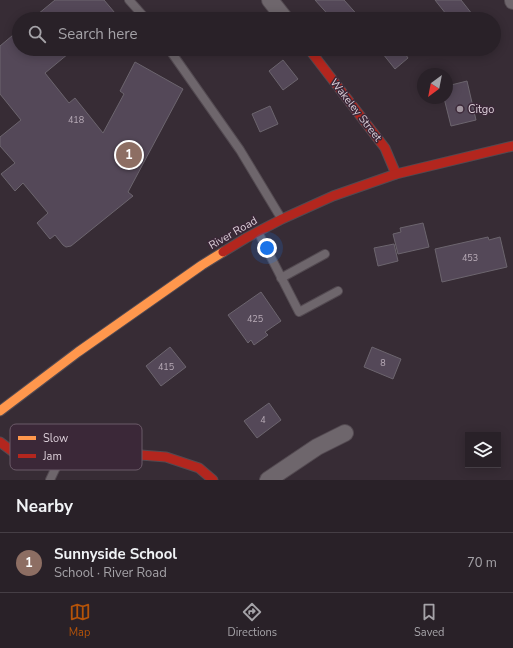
<!DOCTYPE html>
<meta charset="utf-8">
<style>
:root{--surface:#292128;--page:#352e34;--text:#f1f3f6;--muted:#a5a3a8;--line:#453e45;--accent:#b45309}
body{margin:0;font-family:"Nunito Sans",sans-serif;background:var(--page);color:var(--text)}
.controls{position:absolute;right:12px;bottom:12px;display:grid;overflow:hidden;border-radius:0px;box-shadow:0 2px 10px #0003}
.controls button{width:36px;height:36px;display:grid;place-items:center;padding:0;border:0;border-bottom:1px solid var(--line);background:var(--surface);color:var(--text);font:20px sans-serif}
.compass{position:absolute;left:417px;top:68px;width:36px;height:36px;border-radius:50%;background:var(--surface);box-shadow:0 2px 10px #0003;rotate:212deg}
.you{position:absolute;left:267px;top:248px;width:14px;height:14px;margin:-10px;border:3px solid #fff;border-radius:50%;background:#1a73e8;box-shadow:0 0 0 6px #1a73e833}
.badge{display:grid;place-items:center;width:26px;height:26px;border-radius:50%;background:var(--accent);color:#fff;font-size:13px;font-weight:700}
.pin{position:absolute;translate:-50% -50%;border:2px solid #fff;box-shadow:0 1px 4px #0006}
.list{margin:0;padding:0;list-style:none}
h2{display:flex;justify-content:space-between;align-items:center;height:52px;margin:0;padding:0 16px;font-size:17px}
h2 small{font-size:13px;font-weight:400;color:var(--muted)}
.list li{display:grid;grid-template-columns:26px 1fr auto;gap:12px;align-items:center;box-sizing:border-box;height:60px;padding:0 16px;border-top:1px solid var(--line)}
.list b{display:block;font-size:15px;white-space:nowrap}
.list p{margin:0;font-size:13px;white-space:nowrap;color:var(--muted)}
.list em{font-size:13px;font-style:normal;color:var(--muted)}
.icon{flex:none;width:22px;height:22px;fill:none;stroke:currentColor;stroke-width:2;stroke-linecap:round;stroke-linejoin:round}
.map{position:relative;flex:none;width:513px;height:480px;overflow:hidden}
.search{position:absolute;background:var(--surface);box-shadow:0 2px 10px #0003;left:12px;right:12px;top:12px;height:44px;display:flex;align-items:center;gap:10px;box-sizing:border-box;padding:0 14px;border-radius:22px;color:var(--muted);font-size:15px}
.sheet{height:112px;background:var(--surface)}
nav{display:flex;justify-content:space-around;align-items:center;box-sizing:border-box;height:56px;border-top:1px solid var(--line);background:var(--surface);font-size:11px;color:var(--muted)}
nav a{display:grid;justify-items:center;gap:2px}
nav .on{color:var(--accent)}
.map>svg:first-child{display:block}
.building{fill:#544858;stroke:#6c656e}
.lines{fill:none;stroke-linecap:round;stroke-linejoin:round}
.lane-casing{stroke:#534a51;stroke-width:10}
.street-casing{stroke:#534a51;stroke-width:18}
.slow-casing{stroke:#534a51;stroke-width:11}
.jam-casing{stroke:#534a51;stroke-width:11}
.lane{stroke:#6e666c;stroke-width:8}
.street{stroke:#6e666c;stroke-width:16}
.slow{stroke:#ff974d;stroke-width:9}
.jam{stroke:#b3261e;stroke-width:9}
.poi-dot{fill:#a2959f;stroke:#3b2838;stroke-width:1.5}
.labels{text-anchor:middle;dominant-baseline:central;stroke-width:3;stroke-linejoin:round;paint-order:stroke}
.number-label{font-size:9px;fill:#b9acb8}
.poi-label{font-size:11px;fill:#dbced8;stroke:#3b2838;text-anchor:start}
.street-label{font-size:11px;fill:#dbced8;stroke:#3b2838}
.key{fill:#3b2838;stroke:#6b5a68;stroke-width:1}
.key-label{font-size:11px;fill:#dbced8}
</style>
<div class="map">
<svg width="513" height="480" viewBox="0 0 513 480">
<rect width="100%" height="100%" fill="#372c35"/>
<g class="building">
<path d="M55 0H104L120 19H32Z"/>
<path d="M315 0H344L361 19H332Z"/>
<path d="M435 0H461L476 19H450Z"/>
<path d="M19 30V49H74L45 73 69 103 75 98 103 133 124 94 120 91 135 62 183 89 128 192 133 196 71 246 66 247 63 245 55 235 50 239 37 223 48 213 23 183 15 191 1 174 15 163 0 146V137L21 120 0 94V46Z"/>
<path d="M379 49H408L406 55 408 58 395 69Z"/>
<path d="M283 60 298 79 283 90 269 71Z"/>
<path d="M467 81 476 120 451 126 444 98H447V86Z"/>
<path d="M270 106 278 124 260 132 252 114Z"/>
<path d="M423 223 429 247 398 254 393 234 401 232 400 228Z"/>
<path d="M488 237 489 240 500 237 507 267 442 282 435 249Z"/>
<path d="M394 244 398 261 378 266 374 248Z"/>
<path d="M261 292 281 321 265 332 268 335 254 345 251 340 248 343 228 315Z"/>
<path d="M170 347 186 367 161 386 146 366Z"/>
<path d="M372 347 401 359 393 379 364 367Z"/>
<path d="M269 403 281 420 257 438 244 421Z"/>
</g>
<g class="lines">
<defs>
<g id="lane">
<path d="M129 0 146 19"/>
<path d="M169 49 240 150 281 218"/>
<path d="M258 232 299 312 338 291"/>
<path d="M281 278 325 254"/>
<path d="M50 480 59 461"/>
</g>
<g id="street">
<path d="M270 0 285 19"/>
<path d="M513 0V1"/>
<path d="M268 480 317 447 345 433"/>
</g>
<path id="slow" d="M0 411 78 352 202 265 223 252"/>
<g id="jam">
<path d="M309 49 385 148 396 174"/>
<path d="M223 252 246 238 282 219 333 196 396 174 513 146"/>
<path d="M0 442 16 454 59 460 141 455 166 457 199 468 213 480"/>
</g>
</defs>
<use href="#lane" class="lane-casing"/>
<use href="#street" class="street-casing"/>
<use href="#slow" class="slow-casing"/>
<use href="#jam" class="jam-casing"/>
<use href="#lane" class="lane"/>
<use href="#street" class="street"/>
<use href="#slow" class="slow"/>
<use href="#jam" class="jam"/>
</g>
<circle class="poi-dot" cx="460" cy="109" r="4"/>
<g class="labels">
<g class="number-label">
<text x="76" y="120">418</text>
<text x="470" y="258">453</text>
<text x="255" y="319">425</text>
<text x="383" y="363">8</text>
<text x="166" y="367">415</text>
<text x="263" y="420">4</text>
</g>
<g class="poi-label">
<text x="468" y="109">Citgo</text>
</g>
<g class="street-label">
<text transform="translate(356 110) rotate(52)">Wakeley Street</text>
<text transform="translate(233 233) rotate(-30)">River Road</text>
</g>
</g>
<rect x="10" y="424" width="132" height="46" rx="6" class="key"/>
<rect x="18" y="436" width="18" height="4" fill="#ff974d"/>
<rect x="18" y="454" width="18" height="4" fill="#b3261e"/>
<g class="key-label">
<text x="43" y="442">Slow</text>
<text x="43" y="460">Jam</text>
</g>
</svg>
<div class="controls">
<button><svg class="icon" aria-label="layers" viewBox="0 0 24 24"><path d="M12 4l9 5-9 5-9-5zM3 14l9 5 9-5"/></svg></button>
</div>
<svg class="compass" viewBox="-18 -18 36 36"><path d="M0-13l5 13h-10z" fill="#e53935"/><path d="M0 13l5-13h-10z" fill="#a5a3a8"/></svg>
<div class="you"></div>
<div class="pin badge" style="left:129px;top:155px;background:#8d6e63">1</div>
<div class="search"><svg class="icon" aria-label="search" viewBox="0 0 24 24"><circle cx="10" cy="10" r="6"/><path d="M15 15l6 6"/></svg>Search here</div>
</div>
<section class="sheet">
<h2>Nearby<small></small></h2>
<ul class="list">
<li><span class="badge" style="background:#8d6e63">1</span><div><b>Sunnyside School</b><p>School · River Road</p></div><em>70 m</em></li>
</ul>
</section>
<nav>
<a class="on"><svg class="icon" aria-label="map" viewBox="0 0 24 24"><path d="M3 6l6-2 6 2 6-2v14l-6 2-6-2-6 2zM9 4v14M15 6v14"/></svg>Map</a>
<a><svg class="icon" aria-label="directions" viewBox="0 0 24 24"><path d="M12 3l9 9-9 9-9-9zM9 14v-3h6M13 9l2 2-2 2"/></svg>Directions</a>
<a><svg class="icon" aria-label="saved" viewBox="0 0 24 24"><path d="M7 4h10v16l-5-4-5 4z"/></svg>Saved</a>
</nav>
